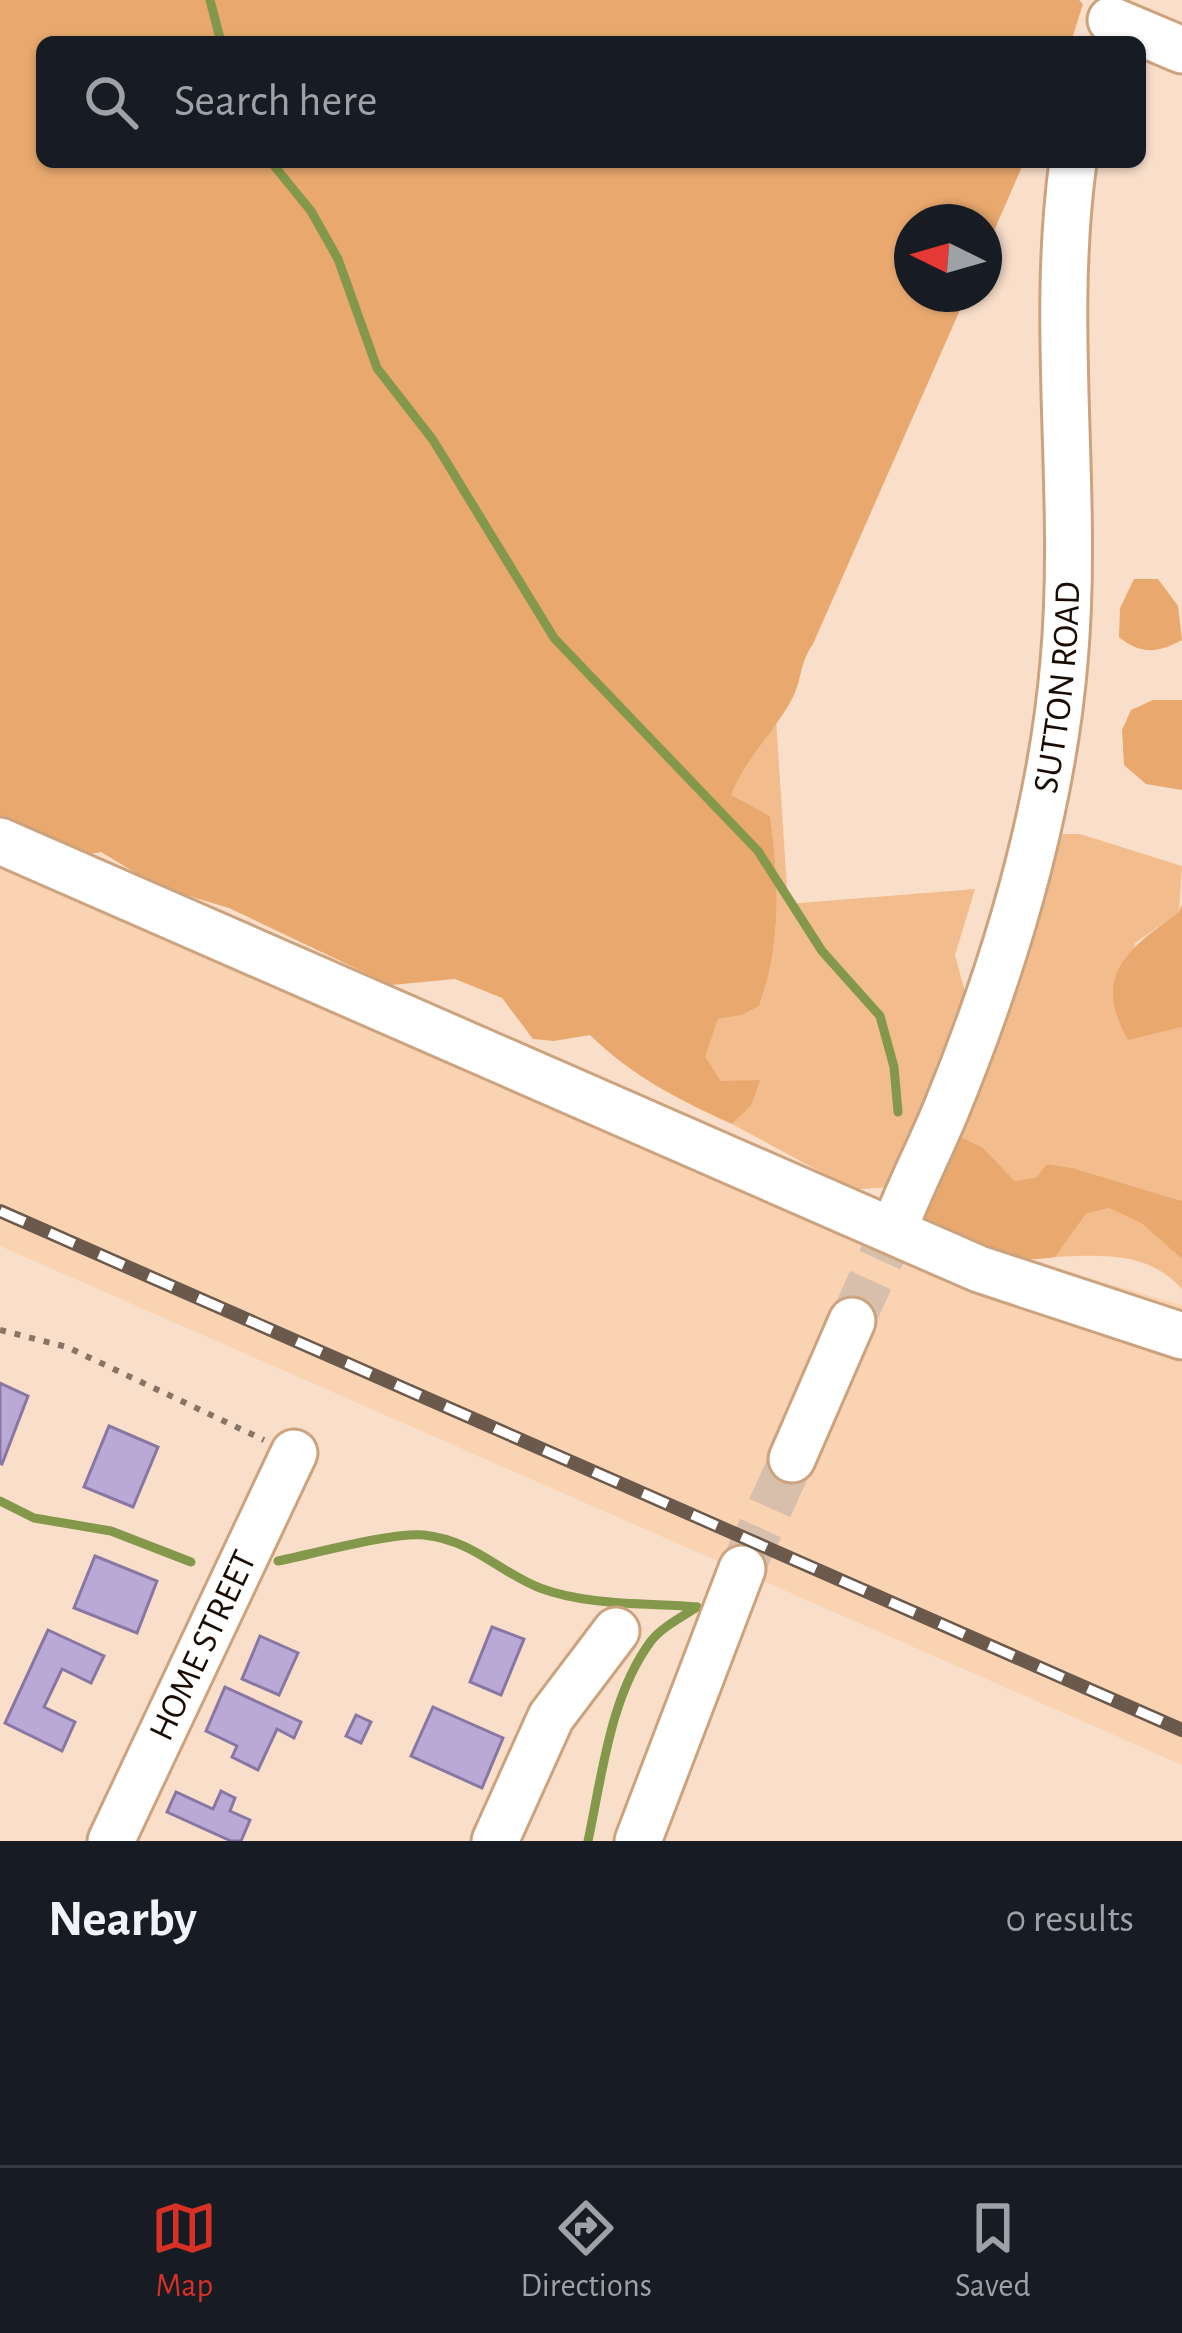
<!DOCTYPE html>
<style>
:root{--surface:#171b24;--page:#20242c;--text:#f1f3f6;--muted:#9ea1a6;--line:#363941;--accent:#d93025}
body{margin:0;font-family:"Alegreya Sans",sans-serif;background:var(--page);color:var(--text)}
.compass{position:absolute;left:894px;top:204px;width:108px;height:108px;border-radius:50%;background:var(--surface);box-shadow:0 3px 9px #0004;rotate:275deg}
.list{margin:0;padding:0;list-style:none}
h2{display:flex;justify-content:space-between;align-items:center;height:156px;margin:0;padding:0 48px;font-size:51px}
h2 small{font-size:39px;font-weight:400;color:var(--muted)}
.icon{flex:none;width:66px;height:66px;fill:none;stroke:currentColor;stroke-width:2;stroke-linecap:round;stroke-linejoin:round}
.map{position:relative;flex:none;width:1182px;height:1841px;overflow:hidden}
.search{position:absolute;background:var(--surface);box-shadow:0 3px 9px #0004;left:36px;right:36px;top:36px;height:132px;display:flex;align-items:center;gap:30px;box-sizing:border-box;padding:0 42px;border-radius:18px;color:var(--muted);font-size:45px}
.sheet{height:324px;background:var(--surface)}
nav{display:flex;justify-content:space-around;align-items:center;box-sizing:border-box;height:168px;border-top:3px solid var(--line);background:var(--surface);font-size:33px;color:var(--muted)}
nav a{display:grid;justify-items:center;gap:6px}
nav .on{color:var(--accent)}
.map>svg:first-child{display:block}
.built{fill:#fad3b2}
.green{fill:#f2bc8d}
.forest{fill:#e8a86e}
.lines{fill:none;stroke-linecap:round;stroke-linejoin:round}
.stream{stroke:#83984b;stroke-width:9}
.building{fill:#baa8d7;stroke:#8877a2;stroke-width:3}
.minor-tunnel{stroke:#d8bfac;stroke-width:45;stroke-dasharray:45 22;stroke-linecap:butt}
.minor-casing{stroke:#cca37f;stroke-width:51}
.path{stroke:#887465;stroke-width:6;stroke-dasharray:6 9;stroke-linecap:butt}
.minor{stroke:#fff;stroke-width:45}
.rail-casing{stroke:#6b594b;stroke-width:14}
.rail{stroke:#fff;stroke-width:9;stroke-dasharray:27;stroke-linecap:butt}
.labels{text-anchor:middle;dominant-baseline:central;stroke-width:9;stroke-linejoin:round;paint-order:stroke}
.street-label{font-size:36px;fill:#1a0c02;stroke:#fff}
</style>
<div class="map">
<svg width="1182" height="1841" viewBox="0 0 1182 1841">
<rect width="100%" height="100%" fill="#f9dfca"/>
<path class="built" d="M0 813 878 1205 987 1248 1182 1305V1765L0 1246Z"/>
<g class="green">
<path d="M776 719 788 904 975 889 955 955 965 992 938 1092 893 1190C878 1185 867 1190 852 1189L732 1124 751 1106 759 1080 721 1082 704 1057 718 1019 742 1015 759 1006C782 946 779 879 770 816L730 795 740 770Z"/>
<path d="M1060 834H1080L1182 866 1179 912 1135 943 1128 1039 1182 1027V1201L1073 1168 1048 1164 1037 1177 1015 1181 982 1147 959 1136 970 1118 1008 1013 1003 1003 1046 854Z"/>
<path d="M1109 1208 1141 1223 1182 1259V1289C1148 1251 1102 1255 1055 1257L1086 1214Z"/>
</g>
<g class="forest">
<path d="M0 0H1079L1083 4 1071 42H42V162H1024L984 254V222H912V294H967L813 644C800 662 802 679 793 697 775 732 745 758 731 795L770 816C779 879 782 945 759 1006L742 1015 718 1019 705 1057 721 1081 760 1080 751 1106 732 1124C681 1101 630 1075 590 1035L554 1041 533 1039 502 998 455 979 391 985 229 908 159 887 101 852 80 856 0 827Z"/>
<path d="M1134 579H1158L1178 606 1182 640C1158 653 1141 655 1119 637L1120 608Z"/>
<path d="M1153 700H1182V790L1146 784 1124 765 1122 730 1131 710Z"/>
<path d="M1182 904V1027L1128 1040C1091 975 1128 949 1179 912Z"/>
<path d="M959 1136 982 1147 1015 1181 1037 1177 1047 1164 1073 1168 1182 1201V1259L1141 1223 1109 1208 1086 1214 1055 1257C1005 1266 955 1244 909 1225Z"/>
</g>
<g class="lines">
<g class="stream">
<path d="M210 0 221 42"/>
<path d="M271 162 311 211 338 259 377 368 433 440 554 638 758 851 822 951 880 1016 894 1067 898 1112"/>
<path d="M0 1501 34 1518 111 1531 191 1562"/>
<path d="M278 1561C313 1554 392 1532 424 1535 475 1541 497 1571 540 1588 588 1606 647 1603 697 1607"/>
<path d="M588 1841C602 1776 610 1696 651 1641 662 1627 682 1617 697 1607"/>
</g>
</g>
<g class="building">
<path d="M0 1383 28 1396 2 1464 0 1463Z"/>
<path d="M109 1426 158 1447 133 1507 84 1487Z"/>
<path d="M95 1556 157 1581 137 1633 74 1608Z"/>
<path d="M492 1627 524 1639 501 1695 470 1682Z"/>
<path d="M48 1630 104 1656 91 1683 62 1669 44 1707 75 1722 62 1751 5 1723Z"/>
<path d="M260 1636 298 1653 279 1695 242 1679Z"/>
<path d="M225 1687 301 1722 294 1738 277 1729 258 1770 232 1757 237 1746 206 1731Z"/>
<path d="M433 1707 503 1738 482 1788 411 1756Z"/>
<path d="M356 1715 371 1722 361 1743 346 1736Z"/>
<path d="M221 1791 235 1798 230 1811 250 1820 241 1841H231L167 1812 176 1792 213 1809Z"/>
</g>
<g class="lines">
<g class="minor-tunnel">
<path d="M852 1321 895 1227"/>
<path d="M742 1569 792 1459"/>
</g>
<defs>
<g id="minor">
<path d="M1111 20 1182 50"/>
<path d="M0 841 979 1269 1182 1336"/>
<path id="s1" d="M895 1227C910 1187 930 1149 946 1110 1004 969 1051 815 1064 662 1079 495 1050 329 1073 162"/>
<path d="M792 1459 852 1321"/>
<path id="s2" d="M111 1841 294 1453"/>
<path d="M495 1841 551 1717 616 1631"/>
<path d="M638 1841 742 1569"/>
</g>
</defs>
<use href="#minor" class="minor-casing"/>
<path class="path" d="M0 1330 67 1347 264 1440"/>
<use href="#minor" class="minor"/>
<defs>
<path id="rail" d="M0 1211 1182 1730"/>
</defs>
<use href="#rail" class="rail-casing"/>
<use href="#rail" class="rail"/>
</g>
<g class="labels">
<g class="street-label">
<text stroke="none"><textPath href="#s1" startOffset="567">SUTTON ROAD</textPath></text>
<text stroke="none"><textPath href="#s2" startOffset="216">HOME STREET</textPath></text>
</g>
</g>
</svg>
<svg class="compass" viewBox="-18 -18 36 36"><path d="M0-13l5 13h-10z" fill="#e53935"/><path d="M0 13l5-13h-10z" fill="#9ea1a6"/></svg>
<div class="search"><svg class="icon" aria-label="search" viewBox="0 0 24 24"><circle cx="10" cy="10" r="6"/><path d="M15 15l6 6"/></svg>Search here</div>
</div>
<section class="sheet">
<h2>Nearby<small>0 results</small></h2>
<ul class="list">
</ul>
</section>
<nav>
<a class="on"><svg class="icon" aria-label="map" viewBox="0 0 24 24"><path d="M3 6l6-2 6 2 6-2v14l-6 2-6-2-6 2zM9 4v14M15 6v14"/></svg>Map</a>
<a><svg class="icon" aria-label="directions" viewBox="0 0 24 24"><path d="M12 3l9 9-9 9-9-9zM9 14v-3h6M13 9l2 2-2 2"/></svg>Directions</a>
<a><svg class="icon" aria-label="saved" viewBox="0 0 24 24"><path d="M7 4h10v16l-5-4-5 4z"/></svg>Saved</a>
</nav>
